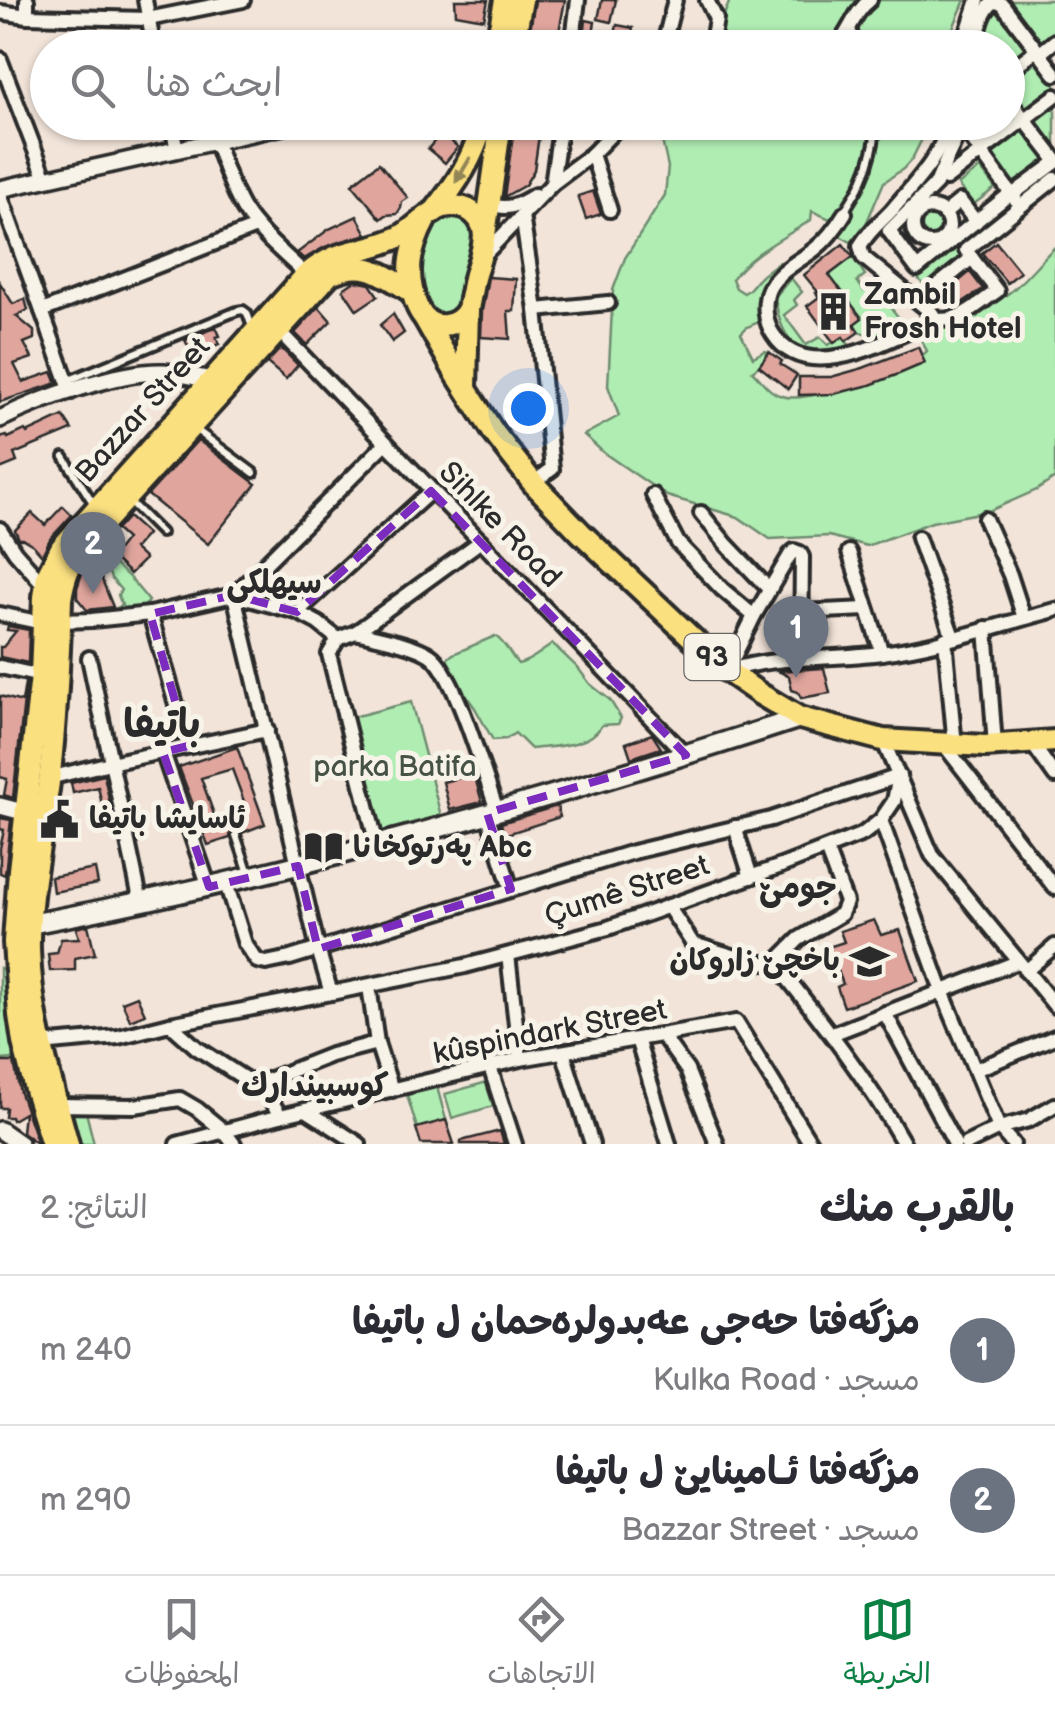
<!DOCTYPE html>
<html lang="ar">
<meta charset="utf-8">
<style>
:root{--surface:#fff;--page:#f7f7f7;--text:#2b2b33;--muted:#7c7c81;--line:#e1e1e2;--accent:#0b8043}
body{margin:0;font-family:"Balsamiq Sans","Playpen Sans Arabic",sans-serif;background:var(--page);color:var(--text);direction:rtl}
.you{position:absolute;left:528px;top:408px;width:35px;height:35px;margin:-25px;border:8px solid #fff;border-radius:50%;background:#1a73e8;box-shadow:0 0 0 15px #1a73e833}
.badge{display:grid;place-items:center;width:65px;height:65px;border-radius:50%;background:var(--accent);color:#fff;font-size:32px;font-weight:700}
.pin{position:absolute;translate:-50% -82px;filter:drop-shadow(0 2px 5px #0008)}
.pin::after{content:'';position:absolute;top:52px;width:35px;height:30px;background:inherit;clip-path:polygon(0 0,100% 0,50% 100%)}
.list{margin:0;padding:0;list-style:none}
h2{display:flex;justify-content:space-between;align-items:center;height:130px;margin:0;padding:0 40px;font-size:42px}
h2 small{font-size:32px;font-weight:400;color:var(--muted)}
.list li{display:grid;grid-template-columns:65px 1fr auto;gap:30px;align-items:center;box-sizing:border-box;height:150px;padding:0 40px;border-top:2px solid var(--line)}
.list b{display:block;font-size:38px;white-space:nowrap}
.list p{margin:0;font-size:32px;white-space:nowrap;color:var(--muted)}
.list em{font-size:32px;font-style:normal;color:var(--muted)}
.icon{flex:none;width:55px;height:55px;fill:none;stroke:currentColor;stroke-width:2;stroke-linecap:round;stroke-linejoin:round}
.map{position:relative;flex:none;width:1055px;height:1144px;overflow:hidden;direction:ltr}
.search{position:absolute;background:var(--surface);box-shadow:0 2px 8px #0004;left:30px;right:30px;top:30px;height:110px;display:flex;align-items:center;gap:25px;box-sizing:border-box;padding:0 35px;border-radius:55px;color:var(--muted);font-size:38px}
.sheet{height:430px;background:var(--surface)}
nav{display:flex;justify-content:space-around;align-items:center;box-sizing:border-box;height:140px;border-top:2px solid var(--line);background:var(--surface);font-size:28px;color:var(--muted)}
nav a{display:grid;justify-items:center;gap:5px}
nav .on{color:var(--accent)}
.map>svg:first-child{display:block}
.green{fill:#b0edb3;stroke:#6e8c6f;stroke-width:2.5}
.building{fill:#e0a69e;stroke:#2b2b2b;stroke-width:2.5;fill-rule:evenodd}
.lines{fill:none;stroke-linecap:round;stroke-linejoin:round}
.service-casing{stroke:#2b2b2b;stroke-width:14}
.minor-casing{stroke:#2b2b2b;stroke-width:20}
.tertiary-casing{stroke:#2b2b2b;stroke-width:22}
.secondary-casing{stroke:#2b2b2b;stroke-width:25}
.primary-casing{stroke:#2b2b2b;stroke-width:28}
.trunk-casing{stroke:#2b2b2b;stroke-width:28}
.service{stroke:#f7f3e8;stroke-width:6}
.minor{stroke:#f7f3e8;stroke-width:12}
.tertiary{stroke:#f7f3e8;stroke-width:15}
.secondary{stroke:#f7f3e8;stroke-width:18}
.primary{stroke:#fbe080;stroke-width:20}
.trunk{stroke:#fbe080;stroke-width:20}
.oneway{fill:#938656}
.marked{fill:none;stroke:#7b2cbf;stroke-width:8;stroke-dasharray:20 12;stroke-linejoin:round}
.labels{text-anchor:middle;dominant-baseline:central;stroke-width:10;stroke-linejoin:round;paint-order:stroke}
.shield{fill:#f7f3e8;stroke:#686764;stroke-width:2.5}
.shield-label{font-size:28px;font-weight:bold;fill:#2b2b2b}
.poi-label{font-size:30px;font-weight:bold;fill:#2b2b2b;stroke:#f7f3e8;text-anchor:start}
.street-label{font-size:30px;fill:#2b2b2b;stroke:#f7f3e8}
.park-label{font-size:30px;fill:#465246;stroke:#f7f3e8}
.neighbourhood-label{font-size:32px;font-weight:bold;fill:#2b2b2b;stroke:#f7f3e8}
.district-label{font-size:40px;font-weight:bold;fill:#2b2b2b;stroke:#f7f3e8}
</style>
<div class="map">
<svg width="1055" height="1144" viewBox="0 0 1055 1144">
<rect width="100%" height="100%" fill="#f2e4d9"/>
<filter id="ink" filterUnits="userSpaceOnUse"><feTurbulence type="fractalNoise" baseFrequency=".01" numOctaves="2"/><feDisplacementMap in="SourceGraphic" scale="20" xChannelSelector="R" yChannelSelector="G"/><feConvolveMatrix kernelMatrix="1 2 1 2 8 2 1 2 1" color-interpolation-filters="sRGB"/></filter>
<g filter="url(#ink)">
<g class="green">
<path d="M730 0H965L945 47 711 48Z"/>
<path d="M1014 0H1055V37L1040 48 1007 5Z"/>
<path d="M996 8 1001 9 1030 47 1008 65V48H979L991 10Z"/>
<path d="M1034 58 1038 59 1055 81V91L1027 111 1023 110 1008 89V77Z"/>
<path d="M1055 100V153L1033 123V118Z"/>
<path d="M1008 104 1016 116 1015 120 983 145 966 123 1008 122Z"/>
<path d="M667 123H930L912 159 903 169 884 182 863 231 851 242 840 236 843 222 839 223 812 211 811 220C781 240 755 250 732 279L736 288 744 293C752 289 752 285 758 279 764 273 772 267 780 262L783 263C760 284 756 291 759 322L747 327 741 333 753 357 765 351 769 352 759 366 752 371C762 380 769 393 782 396 810 405 889 370 919 359L927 351 919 336C947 329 996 306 1017 286 1030 274 1042 259 1055 247V478L1037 490 989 511 932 522 867 546 829 536 770 539 738 517 667 496 604 453 584 435 619 416 608 386 613 290 625 258 665 195 668 167 660 132Z"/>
<path d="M1018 128 1024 129 1048 159 1047 164 1017 186 1012 184 990 155V150Z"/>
<path d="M980 168 995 188 974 204 958 185Z"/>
<path d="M1007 200 1010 203 956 249 964 260 928 290 916 276Z"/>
<path d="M452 210 479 229 464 307 446 320 425 309 415 265 427 226Z"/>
<circle cx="931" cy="226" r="13"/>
<path d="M853 256 865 275 857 281 864 291 874 287 904 324 877 336 859 332 854 324 861 318 839 287 825 286 832 273Z"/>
<path d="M791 278 802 292 794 300 797 305 784 315 806 345 820 337 828 345 843 337 850 346C803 362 781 346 775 297Z"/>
<path d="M108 559 129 577 149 601 144 607 109 613 122 605 118 595 121 590 111 578 105 564Z"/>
<path d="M495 636C505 642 510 655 518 664 532 661 541 651 553 644L578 668 590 684 610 700 621 718 618 724 602 725C589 747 555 746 531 749L515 733 506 739 493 740 475 708 457 683 454 672 447 659 453 654Z"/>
<path d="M411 702 441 816 379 832 349 718Z"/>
<path d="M0 968 5 970 15 1059 0 1060Z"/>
<path d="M487 1082 494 1106 452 1118 445 1094Z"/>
<path d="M437 1087 446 1120 417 1128 407 1095Z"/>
<path d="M69 1108H85L94 1144H77Z"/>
</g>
<g class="building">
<path d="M455 0H488L484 19 456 14Z"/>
<path d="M535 0H565L556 48H527Z"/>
<path d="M602 0H616L611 22 598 19Z"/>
<path d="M586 20 595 22 591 45 583 44Z"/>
<path d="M617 25 633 28 629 48H612Z"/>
<path d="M446 35 483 43V48H444Z"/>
<path d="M515 122H541L534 170 525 185 504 197Z"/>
<path d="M441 133 458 147 445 163 428 149Z"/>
<path d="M379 163 408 198 402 202 401 208 397 214 386 215 381 219 352 184Z"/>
<path d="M593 191 601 214 586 219 578 196Z"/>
<path d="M357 216 367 234 325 247 304 259 297 253 329 229Z"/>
<path d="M996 242 1020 272 1007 283 982 253Z"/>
<path d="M843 244 853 257 829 275 862 318 854 324 859 332 846 341 843 337 834 343 807 306 819 297 816 293 818 292 804 275Z"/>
<path d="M970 272 983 289 957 306 946 292Z"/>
<path d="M488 277 516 279 514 311H508L510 339 481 337 482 311Z"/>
<path d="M355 281 370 284 378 296 357 310 343 289Z"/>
<path d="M0 283 13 304 25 299 28 310 16 316 34 331V339L24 343 32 358 14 364 23 382 52 372 57 383 0 402Z"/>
<path d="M319 307 331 321 307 345 295 333Z"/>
<path d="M393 314 404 333 392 342 380 325Z"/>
<path d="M216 327 220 336 216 337 219 344 192 355 185 340Z"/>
<path d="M918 347 925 363 899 374 870 385 834 394 799 395V377H831L863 368Z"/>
<path d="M281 348 298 365 286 379 267 363Z"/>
<path d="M769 352 782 361 780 364 797 375 788 389 759 366Z"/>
<path d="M63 416 72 430 14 454 17 462 0 469V438L7 436 8 438 25 430 27 433Z"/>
<path d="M198 440 256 484 208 544 148 495Z"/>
<path d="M63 506 72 515 50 539 42 555 33 545 23 539H19L15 530 32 513 45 525Z"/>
<path d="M128 517 147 534 134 549 145 559 130 574 112 557 126 539 116 530Z"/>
<path d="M97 567 113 607 87 610 77 598V588L82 573Z"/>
<path d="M8 626 29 630 28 663 0 657V647H3L16 631 7 630Z"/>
<path d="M824 668 830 693 801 698 798 692 792 690 789 676 778 671Z"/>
<path d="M25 683H26L13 798 4 795 7 779 0 777V696L22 702Z"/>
<path d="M652 734 661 748 631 758 626 743Z"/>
<path d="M237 747 265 824 242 833 238 829H233L230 838 208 845 179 767ZM232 769 248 812 217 823 201 778Z"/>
<path d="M474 774 482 802 450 810 443 782Z"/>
<path d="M104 775 113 818 108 819 104 813 98 787 73 793 71 783Z"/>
<path d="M557 806 560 817 504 835 501 823Z"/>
<path d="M0 818 11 820 5 875 0 873V848L4 830 0 829Z"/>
<path d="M95 869 98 884 53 892 51 877Z"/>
<path d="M874 920 881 935 900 930 918 981 844 1007 837 987 843 984 835 963 828 965 822 949 844 942 840 931Z"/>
<path d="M88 925 95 954 75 958V970L50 971 48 954 57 953 61 939 79 938 76 928Z"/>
<path d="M137 996 145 1014 130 1020 122 1002Z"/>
<path d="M0 1062H14L20 1093 38 1144 22 1132 24 1113 12 1120 11 1117H5L6 1108H0Z"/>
<path d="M446 1120 454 1144H421L416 1128Z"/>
<path d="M500 1131 504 1144H461V1141Z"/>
</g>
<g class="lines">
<defs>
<g id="service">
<path d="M851 25 858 48"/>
<path d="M845 211C850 201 858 191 862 181 870 164 876 141 876 122"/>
<path d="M67 381 237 311 243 310 247 313 252 327"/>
<path d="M195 429 254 473"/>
<path d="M64 457 95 506"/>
<path d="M130 502 161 533"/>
<path d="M236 835 250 876"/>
</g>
<g id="minor">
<path d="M145 0 154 48"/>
<path d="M707 0 716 19 711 48"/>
<path d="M0 12 27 16 148 19 243 0"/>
<path d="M27 16V0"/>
<path d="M572 48 578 0"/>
<path d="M663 48 675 0"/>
<path d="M835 48C850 33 853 13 870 0"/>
<path d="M962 48 978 0"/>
<path d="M975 48C979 31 981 11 995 1L1003 5 1055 74"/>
<path d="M1039 54 1055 41"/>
<path d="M0 59 46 179"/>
<path d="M1008 72 1036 50"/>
<path d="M1008 98 1055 159"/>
<path d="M171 122 177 150"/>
<path d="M963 122 936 184 889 231 917 269 1011 193"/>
<path d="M959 134 965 130 981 152 1055 96"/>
<path d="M215 141C224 164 231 189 244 210 260 235 285 254 306 275"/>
<path d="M592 154 610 210"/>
<path d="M946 179 981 152 1012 195"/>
<path d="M552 184 561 122"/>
<path d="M0 194 71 392"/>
<path d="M1016 200 1012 195 1055 163"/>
<path d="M489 204C507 211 519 205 535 195"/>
<circle cx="931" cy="226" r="18"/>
<path d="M845 213C837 226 828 239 815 249 800 261 778 271 769 289 763 303 765 322 773 334 808 389 893 337 936 319 959 324 979 303 997 291L966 250 1055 179"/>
<path d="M944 214 960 201 976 222"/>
<path d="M522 215 536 310 552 469 533 483"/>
<path d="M482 257 552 184 592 154 623 122"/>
<path d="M926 295 972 258"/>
<path d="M536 310 608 303"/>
<path d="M42 311 256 227"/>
<path d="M936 319 932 313 863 257 860 246C871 228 879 224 892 210 918 179 937 162 950 122"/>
<path d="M278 330 686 755"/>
<path d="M653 495 678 543 722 589 754 616"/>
<path d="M701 513 727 545 769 589"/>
<path d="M985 519 1010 575 1024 618"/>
<path d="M0 529 15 552 44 585"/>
<path d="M918 538 953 637"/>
<path d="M849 552 882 653"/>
<path d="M297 612 431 491"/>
<path d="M801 612 867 609"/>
<path d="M0 614 33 621 43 620"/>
<path d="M150 614 188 746"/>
<path d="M61 621 92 620 150 614 234 595 297 612 318 623 338 639"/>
<path d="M986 628 995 745"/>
<path d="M356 632C375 637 415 644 430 655 455 671 485 778 497 810"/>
<path d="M945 639 955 746"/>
<path d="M89 658 141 903"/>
<path d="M0 667 41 676"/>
<path d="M727 671C777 655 830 660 881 653 940 646 998 625 1055 610"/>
<path d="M727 671 754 616 790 555 794 551 800 553 802 557 801 658"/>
<path d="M883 740 932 855 1055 1006"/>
<path d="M1031 742 1055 776"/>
<path d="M945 746 1055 888"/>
<path d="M163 752 209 887"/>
<path d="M49 778 110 763 267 730"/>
<path d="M487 813 511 889"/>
<path d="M881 820 942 991 999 1128 1013 1144"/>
<path d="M735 827 751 877"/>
<path d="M377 845 329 654 338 639 356 632 481 541"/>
<path d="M226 883 245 944 257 961 266 963 290 958 633 852 771 819 899 776"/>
<path d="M668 906 693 944 756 963H775C822 1021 867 1079 904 1144"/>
<path d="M508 955 520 1059"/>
<path d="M775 963 799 939 841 914 846 902 826 849"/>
<path d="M1026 971 1055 946"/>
<path d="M369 986 377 1043 392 1090"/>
<path d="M331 993 318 949 234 595 386 443"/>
<path d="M885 1013 955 1144"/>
<path d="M170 1024 197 1048 267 1093 280 1116"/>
<path d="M832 1034 1017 962"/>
<path d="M662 1035 687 1070 717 1144"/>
<path d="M637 1039 669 1144"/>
<path d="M40 1044 118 1037 170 1024 331 993 465 966 608 928 781 866 863 834 881 820 894 801 899 776"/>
<path d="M563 1052 592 1144"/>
<path d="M490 1067 515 1144"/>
<path d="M975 1070 1055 1037"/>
<path d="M255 1085 331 1055 377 1043"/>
<path d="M55 1105 134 1106 180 1099 197 1109 225 1132 234 1144"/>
<path d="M306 1110 359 1144"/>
<path d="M177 1144 280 1116 520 1059 736 1022 811 1144"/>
<path d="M966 1144 999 1128 1029 1120 1055 1105"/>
</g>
<g id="tertiary">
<path d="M0 189 301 122"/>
<path d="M0 419C40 399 120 370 164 372 180 373 195 377 211 380"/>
<path d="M0 806 27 813"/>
<path d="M0 1130 20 1144"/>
</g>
<path id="secondary" d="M30 924C291 875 547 800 800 718"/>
<g id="primary">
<path d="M425 319 455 372 494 433 533 483 581 533 727 671 760 694 800 718 883 740 985 746 1055 741"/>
<path d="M466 387 468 309"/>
</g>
<g id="trunk">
<path d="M496 48 505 0"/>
<path d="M513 48 522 0"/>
<path d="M434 212C456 184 474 158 483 122"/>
<path d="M485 235 501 122"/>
<path d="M52 1144 36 1093 23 1042 19 1015 14 942 19 870 41 676 44 597 47 575 61 548 306 275C340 246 364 254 399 237 415 229 427 212 444 207 452 205 459 206 467 209 496 224 480 255 474 278 472 289 470 299 468 309 457 329 430 332 419 310 413 299 410 283 410 271 410 252 417 235 426 218"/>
<path d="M68 1144C50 1078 31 1019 29 950 28 894 42 837 49 782 56 722 59 660 61 599 64 579 69 565 80 549L330 274C366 258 383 274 413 293"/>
</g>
</defs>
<use href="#service" class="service-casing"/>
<use href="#minor" class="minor-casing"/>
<use href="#tertiary" class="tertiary-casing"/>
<use href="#secondary" class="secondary-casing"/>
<use href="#primary" class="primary-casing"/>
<use href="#trunk" class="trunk-casing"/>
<use href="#service" class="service"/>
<use href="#minor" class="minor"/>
<use href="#tertiary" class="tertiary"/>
<use href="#secondary" class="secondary"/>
<use href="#primary" class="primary"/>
<use href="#trunk" class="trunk"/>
</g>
<defs><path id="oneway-solid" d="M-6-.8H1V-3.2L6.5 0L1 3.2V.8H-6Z" transform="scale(2.5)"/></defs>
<use class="oneway" href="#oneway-solid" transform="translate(463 170) rotate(121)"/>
</g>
<path class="marked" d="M431 491 686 755 487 813 511 889 318 949 298 866 209 887 163 752 188 746 150 614 234 595 297 612Z"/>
<defs>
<symbol id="building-bare" viewBox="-9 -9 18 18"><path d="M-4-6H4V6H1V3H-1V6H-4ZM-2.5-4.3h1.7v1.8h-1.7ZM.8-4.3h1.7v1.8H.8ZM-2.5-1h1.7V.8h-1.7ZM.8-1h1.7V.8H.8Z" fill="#2b2b2b" stroke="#f7f3e8" stroke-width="2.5" paint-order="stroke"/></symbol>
<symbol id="civic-bare" viewBox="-9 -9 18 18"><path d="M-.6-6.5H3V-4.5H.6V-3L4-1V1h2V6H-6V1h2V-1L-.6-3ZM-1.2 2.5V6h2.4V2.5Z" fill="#2b2b2b" stroke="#f7f3e8" stroke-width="2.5" paint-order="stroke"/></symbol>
<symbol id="library-bare" viewBox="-9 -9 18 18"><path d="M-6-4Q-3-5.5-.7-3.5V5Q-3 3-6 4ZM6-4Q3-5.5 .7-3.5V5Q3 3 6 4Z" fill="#2b2b2b" stroke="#f7f3e8" stroke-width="2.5" paint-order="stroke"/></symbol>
<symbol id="school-bare" viewBox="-9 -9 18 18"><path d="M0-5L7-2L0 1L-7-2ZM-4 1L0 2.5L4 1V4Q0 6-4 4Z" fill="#2b2b2b" stroke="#f7f3e8" stroke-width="2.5" paint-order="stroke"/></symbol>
</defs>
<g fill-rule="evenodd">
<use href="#building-bare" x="806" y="284" width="55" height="55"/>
<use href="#civic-bare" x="32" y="792" width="55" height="55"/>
<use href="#library-bare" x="296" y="820" width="55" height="55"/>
<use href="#school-bare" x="842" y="934" width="55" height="55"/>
</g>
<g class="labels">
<rect class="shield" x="684.5" y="634" width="55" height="46" rx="8"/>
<g class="shield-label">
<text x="712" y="657">93</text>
</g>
<g class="poi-label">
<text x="864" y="295">Zambil<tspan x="864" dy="34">Frosh Hotel</tspan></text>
<text x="89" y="819">ئاسایشا باتیفا</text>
<text x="353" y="848">په‌رتوكخانا Abc</text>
<text x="840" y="961" text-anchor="end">باخچێ زاروکان</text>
</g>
<g class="street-label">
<text transform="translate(143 410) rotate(-48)">Bazzar Street</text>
<text transform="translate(500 525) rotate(46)">Sihlke Road</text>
<text transform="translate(627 891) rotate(-18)">Çumê Street</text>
<text transform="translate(550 1032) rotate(-11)">kûspindark Street</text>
</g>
<g class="park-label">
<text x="395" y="767">parka Batifa</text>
</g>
<g class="neighbourhood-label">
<text x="274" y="583">سيهلكى</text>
<text x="798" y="888">جومێ</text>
<text x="315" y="1086">كوسبيندارك</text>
</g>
<g class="district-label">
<text x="162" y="725">باتیفا</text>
</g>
</g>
</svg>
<div class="you"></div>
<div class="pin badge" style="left:796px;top:678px;background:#6b7280">1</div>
<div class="pin badge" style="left:93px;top:594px;background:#6b7280">2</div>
<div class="search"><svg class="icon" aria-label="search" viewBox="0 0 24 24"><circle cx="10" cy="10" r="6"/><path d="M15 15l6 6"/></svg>ابحث هنا</div>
</div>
<section class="sheet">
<h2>بالقرب منك<small>النتائج: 2</small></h2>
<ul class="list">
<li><span class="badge" style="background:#6b7280">1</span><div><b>مزگەفتا حەجی عەبدولرەحمان ل باتیفا</b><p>مسجد · Kulka Road</p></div><em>240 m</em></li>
<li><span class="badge" style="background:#6b7280">2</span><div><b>مزگەفتا ئـامینایێ ل باتیفا</b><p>مسجد · Bazzar Street</p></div><em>290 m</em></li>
</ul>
</section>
<nav>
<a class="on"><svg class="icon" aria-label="map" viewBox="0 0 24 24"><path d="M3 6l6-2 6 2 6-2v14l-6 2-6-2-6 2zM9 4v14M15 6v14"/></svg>الخريطة</a>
<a><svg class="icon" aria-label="directions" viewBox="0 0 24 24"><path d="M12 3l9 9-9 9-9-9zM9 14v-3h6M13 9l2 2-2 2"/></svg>الاتجاهات</a>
<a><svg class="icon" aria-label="saved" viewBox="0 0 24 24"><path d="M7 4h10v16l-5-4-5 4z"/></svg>المحفوظات</a>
</nav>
